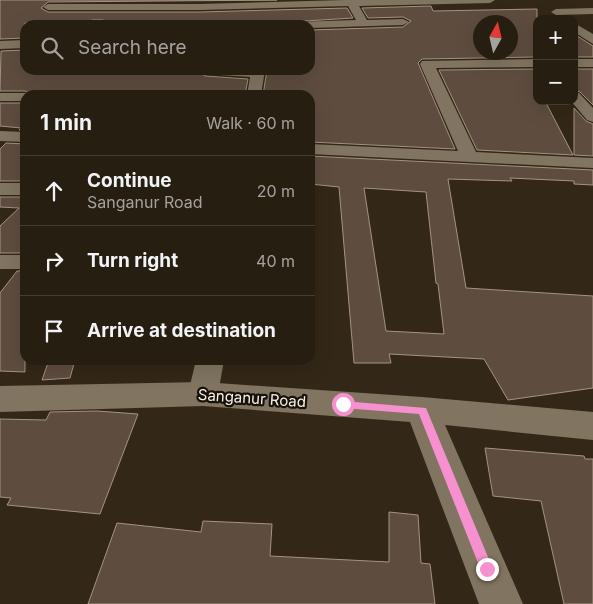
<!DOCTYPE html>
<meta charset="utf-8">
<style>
:root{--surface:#261e11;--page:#2e271a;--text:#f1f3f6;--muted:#a4a29f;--line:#423c31}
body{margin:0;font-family:Inter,sans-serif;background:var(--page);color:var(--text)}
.controls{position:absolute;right:15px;top:15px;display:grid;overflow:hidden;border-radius:10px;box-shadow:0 5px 20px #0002}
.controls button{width:45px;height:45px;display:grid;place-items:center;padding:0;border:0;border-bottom:1px solid var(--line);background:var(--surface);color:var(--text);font:25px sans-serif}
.compass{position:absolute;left:473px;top:15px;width:45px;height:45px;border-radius:50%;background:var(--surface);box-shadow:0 5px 20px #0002;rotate:8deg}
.stop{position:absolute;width:15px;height:15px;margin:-11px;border:4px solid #f790ce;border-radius:50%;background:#fff}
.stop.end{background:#f790ce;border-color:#fff;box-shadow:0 1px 5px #0008}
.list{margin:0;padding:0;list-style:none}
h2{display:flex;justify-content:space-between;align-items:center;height:65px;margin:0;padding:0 20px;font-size:21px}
h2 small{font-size:16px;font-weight:400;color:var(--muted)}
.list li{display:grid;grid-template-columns:32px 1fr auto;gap:15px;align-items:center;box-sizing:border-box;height:70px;padding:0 20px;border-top:1px solid var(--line)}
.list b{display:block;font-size:19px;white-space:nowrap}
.list p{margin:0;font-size:16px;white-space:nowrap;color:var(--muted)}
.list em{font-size:16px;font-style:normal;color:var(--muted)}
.icon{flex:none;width:28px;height:28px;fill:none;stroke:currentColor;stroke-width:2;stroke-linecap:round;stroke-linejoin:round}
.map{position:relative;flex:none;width:593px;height:604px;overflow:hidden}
.search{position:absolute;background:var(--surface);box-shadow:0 5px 20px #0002;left:20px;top:20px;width:295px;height:55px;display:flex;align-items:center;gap:12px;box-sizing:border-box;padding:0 18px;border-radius:15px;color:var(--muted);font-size:19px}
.panel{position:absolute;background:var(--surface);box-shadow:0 5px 20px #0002;left:20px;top:90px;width:295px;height:275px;border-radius:15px}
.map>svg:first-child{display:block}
.building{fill:#5e4d3f;stroke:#a69283;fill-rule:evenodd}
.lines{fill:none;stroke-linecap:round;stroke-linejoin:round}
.street{fill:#817561;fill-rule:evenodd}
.secondary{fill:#817561;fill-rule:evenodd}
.route{fill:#f790ce}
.labels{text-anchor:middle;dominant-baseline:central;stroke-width:4.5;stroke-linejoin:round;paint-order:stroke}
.near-street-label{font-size:15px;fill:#f9f2e7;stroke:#16120a}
</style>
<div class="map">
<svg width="593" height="604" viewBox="0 0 593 604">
<rect width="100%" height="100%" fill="#332817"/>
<g class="building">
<path d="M0 0H277L48 2 41 8 48 12H200L347 8 353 18 241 25H111L103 20H92L85 24 25 23V38L0 39Z"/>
<path d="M431 6 433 11 537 9V57L422 59 418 63 455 149 310 142V95H263L267 70H310V30L403 27 411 21 403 17 368 18 362 8ZM480 22H510V52H480Z"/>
<path d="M574 34 593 46V57H574Z"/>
<path d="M25 50V70H196L205 76 248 79 245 95H33L25 91H0L1 51Z"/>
<path d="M537 69V101H545L573 155 477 150 439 70Z"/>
<path d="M574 69H593V105L580 92 574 90Z"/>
<path d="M0 103H25V130H19L21 128 0 126Z"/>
<path d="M574 108 586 121 593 124V156L574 155Z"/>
<path d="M6 143 25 144V181H0V149Z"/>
<path d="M310 156 593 170V185L574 184V181L510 178 512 181 448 179 466 288 593 296V388L508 400 484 359 389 354 391 363H354L339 187 310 184ZM364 188 426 192 436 283 438 284 444 334 386 331Z"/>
<path d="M0 197H25V253H0V226L19 208 0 207Z"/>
<path d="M17 271H25V372L0 371V293Z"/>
<path d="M49 360H75L70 378 42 380Z"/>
<path d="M97 411 138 414 100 514 7 505 11 498 0 497V419L46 420 50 412Z"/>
<path d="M485 448 584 456 585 459H593V604H564L541 501 493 496Z"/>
<path d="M389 512 418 515 421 563 430 564 435 604H88L117 523 201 532 203 521 272 524 270 556 389 562Z"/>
</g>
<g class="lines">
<g class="street">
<path d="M345 0H495L490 3 359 6 367 20 403 19 409 22 403 25 310 28V25H289L295 22 356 20 348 6 200 10H48L43 7 48 4H200Z"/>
<path d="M593 8V14L556 15 551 12 556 9Z"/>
<path d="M93 22H103L109 25H87Z"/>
<path d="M574 23 593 34V44L574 32Z"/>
<path d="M25 40V48L0 49V41Z"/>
<path d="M537 59V67L436 68 476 152 593 158V168L310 154V144L458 151 420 64 422 61Z"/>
<rect x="574" y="59" width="19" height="8"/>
<path d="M198 70H265L261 95H247L250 77 205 74Z"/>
<path d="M574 92 579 93 593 108V122L587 120 571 101H574Z"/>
<path d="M0 93H25L31 95H25V101H0Z"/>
<path d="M0 131 25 132V142L0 141Z"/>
<rect x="0" y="183" width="25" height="12"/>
<rect x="0" y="255" width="25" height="14"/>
<path d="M196 360H224L218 394 213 402 203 405 193 402 188 394Z"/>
</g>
<path class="secondary" d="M203 382 422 397 593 412V440L445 425 523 604H479L410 422 203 406 0 412V386Z"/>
</g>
<path class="route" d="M343 401 426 408 493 569 491 573 487 575 482 573 419 414 343 408 338 404Z"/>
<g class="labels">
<g class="near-street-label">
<text transform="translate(252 398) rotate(4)">Sanganur Road</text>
</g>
</g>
</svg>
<div class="controls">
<button>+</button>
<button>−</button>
</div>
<svg class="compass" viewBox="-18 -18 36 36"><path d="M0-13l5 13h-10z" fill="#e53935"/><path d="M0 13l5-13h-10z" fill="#a4a29f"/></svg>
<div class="stop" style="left:343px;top:404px"></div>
<div class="stop end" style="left:487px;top:569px"></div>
<div class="search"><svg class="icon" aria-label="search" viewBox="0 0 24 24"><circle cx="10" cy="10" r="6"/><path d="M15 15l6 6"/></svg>Search here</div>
<section class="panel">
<h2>1 min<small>Walk · 60 m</small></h2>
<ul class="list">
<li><svg class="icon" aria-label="ahead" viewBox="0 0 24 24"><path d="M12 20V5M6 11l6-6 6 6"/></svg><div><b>Continue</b><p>Sanganur Road</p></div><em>20 m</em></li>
<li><svg class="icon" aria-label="right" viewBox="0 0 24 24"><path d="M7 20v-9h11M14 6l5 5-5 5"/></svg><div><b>Turn right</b></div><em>40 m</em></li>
<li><svg class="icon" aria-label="arrive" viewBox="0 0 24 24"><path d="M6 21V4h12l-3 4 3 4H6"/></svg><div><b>Arrive at destination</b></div></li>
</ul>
</section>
</div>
